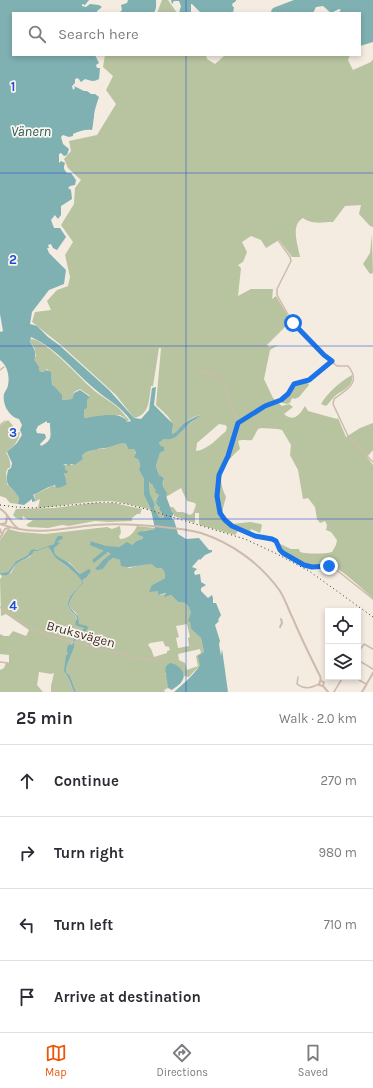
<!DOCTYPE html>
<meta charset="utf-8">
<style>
:root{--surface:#fff;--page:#f2f2f3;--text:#2b2b33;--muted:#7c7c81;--line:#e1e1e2;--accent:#ea580c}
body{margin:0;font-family:Karla,sans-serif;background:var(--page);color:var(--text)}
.controls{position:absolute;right:12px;bottom:12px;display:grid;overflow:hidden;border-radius:0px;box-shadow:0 2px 6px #0003}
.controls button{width:36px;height:36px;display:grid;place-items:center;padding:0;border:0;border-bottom:1px solid var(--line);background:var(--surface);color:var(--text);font:20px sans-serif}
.stop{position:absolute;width:12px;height:12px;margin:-9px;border:3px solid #1a73e8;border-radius:50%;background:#fff}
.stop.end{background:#1a73e8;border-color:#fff;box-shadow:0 1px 4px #0008}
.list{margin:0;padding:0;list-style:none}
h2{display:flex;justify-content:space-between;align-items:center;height:52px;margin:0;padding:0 16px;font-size:17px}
h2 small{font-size:13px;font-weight:400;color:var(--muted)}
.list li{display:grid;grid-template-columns:26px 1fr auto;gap:12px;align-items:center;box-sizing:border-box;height:72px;padding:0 16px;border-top:1px solid var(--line)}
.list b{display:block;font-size:15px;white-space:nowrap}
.list em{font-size:13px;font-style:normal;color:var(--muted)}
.icon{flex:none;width:22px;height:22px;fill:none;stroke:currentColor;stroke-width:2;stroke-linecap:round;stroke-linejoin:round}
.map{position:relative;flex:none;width:373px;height:692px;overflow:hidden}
.search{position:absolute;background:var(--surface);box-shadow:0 2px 6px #0003;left:12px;right:12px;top:12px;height:44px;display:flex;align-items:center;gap:10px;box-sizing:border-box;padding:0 14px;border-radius:0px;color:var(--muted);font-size:15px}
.sheet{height:340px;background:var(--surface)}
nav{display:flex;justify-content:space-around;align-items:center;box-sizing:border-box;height:56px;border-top:1px solid var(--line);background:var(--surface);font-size:11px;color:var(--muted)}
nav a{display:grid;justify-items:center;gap:2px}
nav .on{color:var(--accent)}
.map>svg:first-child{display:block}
.green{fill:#b8c4a0;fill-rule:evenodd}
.water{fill:#7fb0b2;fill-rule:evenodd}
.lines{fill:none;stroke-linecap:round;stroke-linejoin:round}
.minor{stroke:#cdbbac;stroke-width:1.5}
.tertiary{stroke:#cdbbac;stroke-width:2}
.rail{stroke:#3b302b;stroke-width:1;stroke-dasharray:1 3;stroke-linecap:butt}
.route{stroke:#1a73e8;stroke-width:5}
.grid{fill:none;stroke:#1d4ed8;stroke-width:1;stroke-opacity:0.55}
.labels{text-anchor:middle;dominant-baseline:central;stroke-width:3.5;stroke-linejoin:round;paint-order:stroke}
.street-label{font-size:13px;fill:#3b302b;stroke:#fbf5ee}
.water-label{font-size:14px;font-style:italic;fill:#1f5a5e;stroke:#fbf5ee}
.grid-label{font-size:13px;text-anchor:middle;font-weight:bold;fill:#1d4ed8;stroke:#fbf5ee;stroke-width:3.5;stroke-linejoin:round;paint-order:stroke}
</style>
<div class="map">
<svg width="373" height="692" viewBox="0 0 373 692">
<rect width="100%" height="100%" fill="#f4ebe1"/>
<g class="green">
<path d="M162 0H168L177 13H157Z"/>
<path d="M105 55H206L207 59 215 64 224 56V55H350L348 60 353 70 371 62 373 59V227L370 226 359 214 361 205 345 206 333 222C323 222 312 225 303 218 290 225 298 245 300 257H292L279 240 266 248 261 240 251 236 242 242 247 252 243 262 238 265 241 268 238 296 251 289H273L272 299 276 296 290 319 288 324 267 345 269 347 278 345 270 350 264 379 273 398 282 406 289 404 293 407 284 414C294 423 300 414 305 406L308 411 337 419 338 418 346 437 360 428 373 423V450L367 457 373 465V598C362 589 345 572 334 567 326 564 317 567 309 566 299 564 280 553 278 543L291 549H299L300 552C307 554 325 554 332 552L336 545 337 540 331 532 326 530 327 525 325 521 320 523 317 519 315 507 308 498 303 499 298 470 290 455 291 445 282 430 278 429 261 428 258 429 252 440C247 441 243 439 238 441L240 449C224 463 215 475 226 497L223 508V517L232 524 250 522 261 524 262 526 260 533 251 529 250 531 240 528 235 535 200 525 199 524V513H195V523L174 516V513L172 512 170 507H173L177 512H183L190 515 193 513 196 505 195 503 187 501 181 488 166 497C166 490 161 486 164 479L163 477 159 475 156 466 160 453 164 451 159 443 164 439C170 440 179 436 182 430L201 415C194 416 186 421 181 426 178 430 177 433 172 434 175 419 166 415 156 405L161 348H159L153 386H151C149 399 150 415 134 418L116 395 61 345 32 322 35 312 51 310 47 301 57 290 68 286 70 277 65 255 73 242 61 225 74 204 75 188 81 180 68 168 64 159 71 151 69 141 97 135 116 104 106 90 113 76 103 67ZM219 424 225 425 227 427 226 431C217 439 207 450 196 451L197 443Z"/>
<path d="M372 234 373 273 370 274 363 264 370 253Z"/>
<path d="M31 339C46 339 83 382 96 392 102 397 110 401 116 406 121 410 125 416 129 420L127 422 124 417 121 416V415L84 418V410L87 408 86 401 90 396 80 389 74 392 72 399 62 400 52 383 51 374 47 369 43 372 39 371V365L35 363 33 359 36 356 34 347 30 342Z"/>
<path d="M352 375C354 387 342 390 335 396 331 399 330 403 326 406L321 404C328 392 340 382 352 375Z"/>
<path d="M307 381 309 385 299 397 295 399 292 398 290 403C284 405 284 403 279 401L289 394 294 385Z"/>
<path d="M8 420 15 428 17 433 20 432C19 441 13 447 6 453 9 456 11 463 10 468H8L6 472 7 484 16 493 19 498 18 504 10 503 6 498 0 496V426Z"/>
<path d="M118 443H125L127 448 134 449 140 464 139 470 144 479V495L151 510C137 506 123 502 109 501 85 501 62 506 38 508L40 499 36 501 34 495 52 486 62 487 67 482 65 480 64 473 68 471 65 469 63 465H75L83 459 82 455 84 453 100 448 104 449Z"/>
<path d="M149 482 154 485 159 495 155 500H158L160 509H159L164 516 163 518 159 517 154 508 155 505 150 495Z"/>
<path d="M93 503H114L142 509 140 514H137L132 518V521L109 522 95 521 69 526 62 525 48 528 29 527 26 525 33 520H28L23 516 22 520 16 518 13 515 16 509 54 508Z"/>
<path d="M120 526 121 533 119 536 120 539C128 539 134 533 137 526L155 528V529L143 531 142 539 136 541 132 545 124 544C116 552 100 544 91 541L103 551 95 562 108 552 112 554 104 559 97 568 103 569 109 561 113 558 120 560 129 568 146 564H153C155 568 157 569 161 568L164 571 165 578 152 585 155 591H158V595L166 594V597L171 595 178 602 185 603 190 609 191 629 201 638 204 652 200 665 189 677 184 676 183 673H165L168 681V688L164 690 165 692H76L70 676 66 672 67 665 74 648V643L81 631H86L85 626 79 625 76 613 69 606C70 598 77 588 82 583L81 576 86 573H88L85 578 87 577 89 574 86 571 80 574 70 563 57 557 54 552V548L58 544 57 542 62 536C57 537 55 538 54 544 49 547 42 548 37 550L34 549 28 555 16 561 8 572 0 573V540L8 529 20 532 45 534 107 527 112 529ZM187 624 190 637 188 638 189 646 178 648 176 638 179 637 176 626ZM163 641 165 646 169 647 170 650 167 651V653L154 657 151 649 148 645 150 643ZM200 649 201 653 196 656 198 666 187 670 185 663 179 660 178 654Z"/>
<path d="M48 547 51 549C54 563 78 568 82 583 75 588 64 602 70 610 75 616 77 615 77 624L84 628 74 638 68 654 65 673 69 679 74 692H51V686L54 673 51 674 39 672 37 685 43 692H0V670L4 668 6 663H9V655L0 654V634L4 636H9L13 631 26 636 29 630 6 614 1 616 0 579 2 577 0 574 6 575 11 573 16 563 30 557 34 551H38Z"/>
</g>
<g class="water">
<path d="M0 0H89L85 5 82 4V6L86 7 90 4 99 5 102 7 97 11V13H13V55H95L99 63 96 65 97 68H100L99 79C94 82 91 81 85 79L81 82 78 78 75 79V83L72 86 73 90 75 88 74 86 84 91H87L91 94H95L99 97C97 103 94 111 94 117 93 122 93 126 92 130 86 129 79 131 73 134V136L69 137 63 135 61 137 63 144 69 149 67 155 64 156 61 153 59 154V163L61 161 65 163C63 168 64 170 67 173H71L76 180 75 185 70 186 68 188 71 190 72 199 61 206V215L58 219 55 215 51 220 54 228H60L66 237 57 250 53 248 51 244 48 245 49 248H47L49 253 66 270 64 284 49 290 32 312 30 324 37 326 48 337 59 345 109 390 134 418 141 419 149 410 152 388 156 387 154 405 173 424 172 434C178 432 178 429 182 425 188 420 194 417 201 415 197 419 192 421 188 425 180 432 176 441 164 439L159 443 161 446 164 447V451L160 453 156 466 159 475 163 477 164 479C161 485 164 488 167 493L166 496 172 512 174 513 172 517V519L174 520 178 534 186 539 199 538 209 550H212V552L205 555 200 560 199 559 192 567 197 569 194 572 195 575 200 574 201 582 206 585 201 588V591L208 598 212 595 213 598V603H216L221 615 218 620 219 621 215 625 220 641 219 644 221 656 222 649 228 692H174C183 684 193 676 200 665L198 656 204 652 201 638 191 629 190 622 188 621C192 612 191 609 185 603L178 602 171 595 166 597 164 596 166 593 158 595V591L149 592 152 585 165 578 164 571 161 568C157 569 155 568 152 564 141 564 132 569 121 566L120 560 113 558 109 561 103 569 97 570 95 568 97 567 104 559 111 554 108 552 94 563 92 560 103 551 102 550 90 545 91 541 106 546 119 547 127 542 132 545 136 541 142 539 143 537 137 534 139 532 155 529 151 510 144 495V479L139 470 140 464 138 459 134 457 136 453 134 449H128L125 443C116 443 106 450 100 448 94 451 87 450 82 455L83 459 75 465 71 464 69 466 66 464 63 465 65 466V469L68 471 67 473H64L67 484 62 487 56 488 55 485C46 487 41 492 33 495L36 501 32 502V499L24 505 18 504 19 498C11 484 4 489 8 470L11 468 12 463 7 452 17 443 22 435 20 430 22 425 19 419C9 417 2 404 4 394 5 391 8 388 8 385 10 376 7 365 0 360V331L1 332 3 331 0 314ZM31 337C58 349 74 372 96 390 109 401 121 406 131 421L127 422C122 410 95 417 84 418V410L87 408V400L90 397 80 390 74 393 72 399 62 400V395L52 384 51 372 46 370 43 372 39 371V366L34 360C37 353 34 348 30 342ZM47 421V423H50C50 435 54 440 41 446L40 444 46 438 45 434 37 433 36 430 38 426ZM149 482 154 486 153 487 156 490 155 492 159 495 155 501 158 500 156 503 160 508 159 509 164 516 163 518 159 517 154 508 155 505 150 494Z"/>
<path d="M128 0H156V8L154 13H119L122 10 121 5 127 3Z"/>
<path d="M171 0H236V1L232 4 233 7H234L233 13H201L192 4H191V13H179L181 6 179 1H174L172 4Z"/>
<path d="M294 0H373V42L360 46V13H338L341 10 339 9 331 13 323 6 316 7 313 13H272L271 11 273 8Z"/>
<path d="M58 536H62L63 538 57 542 60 543 54 548C53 558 64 558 70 564 74 567 76 571 80 574L89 569 91 571 87 577 82 580 83 583C77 588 70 598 69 606L78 617 79 624 87 626 88 628 86 631H81L74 643V648L67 665 66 672 70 676 76 692H74L69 679 64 671 66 656 68 654C66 650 67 646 70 644L72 645 74 638 84 628 75 625 77 623 75 624 77 618C75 614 71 612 69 608 65 600 76 588 82 583 80 574 62 563 56 558 52 554 52 550 48 547L38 551H34C30 559 22 559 16 564 11 568 11 579 0 574V573L8 572 16 561 28 555 31 550 34 549 37 550 54 544 55 540Z"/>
<path d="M170 663C178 664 188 673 182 681 180 685 175 687 172 690L168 688C168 680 164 673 166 666Z"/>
</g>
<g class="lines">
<g class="minor">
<path d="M281 236 278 240 290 257 291 261 277 289V295L294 325 324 355 337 366H348C362 383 346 390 334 399L333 404 349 438 373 462"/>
<path d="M332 361 309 380 294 384 288 394 281 400 265 406 238 423 228 456 223 465 218 480 217 500 222 516 232 526 255 536 274 540 283 553 304 565 312 567 329 566 334 568 373 599"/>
<path d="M0 370 4 367"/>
<path d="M200 371 220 377 235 415 237 425"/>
<path d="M0 425 5 421"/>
<path d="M0 607 29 628 45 635 142 659H153L164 656"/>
<path d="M358 653 364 644 373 649"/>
<path d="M358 660 373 669"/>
<path d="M0 662 8 663"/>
<path d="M298 677 297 684C305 690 311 688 319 684"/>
<path d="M354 677 366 684"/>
<path d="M334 692 343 677"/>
</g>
<g class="tertiary">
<path d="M0 509C9 513 10 524 19 529"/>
<path d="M0 524C36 537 59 528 95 525 121 523 146 525 171 528 180 529 191 530 201 533 232 543 261 564 280 591 286 601 289 611 294 621 302 640 311 658 320 676L321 681"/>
<path d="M2 524 6 523 7 516"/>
<path d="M0 529 2 535"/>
<path d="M0 538 5 529 9 528"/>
<path d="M280 627 282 623 281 619"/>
<path d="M323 686 324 682 320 681 319 685 323 686 328 692"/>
<path d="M362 692 373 673"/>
</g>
<path class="rail" d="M0 505 16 507 34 508 106 502 127 504 149 510 245 539 275 553 309 571 373 617"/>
</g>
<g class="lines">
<path class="route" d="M293 323 324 355 332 361 309 380 294 384 288 394 281 400 265 406 238 423 228 456 219 475 217 496 220 513 225 520 232 526 255 536 272 539 276 541 280 550 283 553 304 565 312 567 329 566"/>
</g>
<path class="grid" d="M186 0V13M186 55V692M0 173H373M0 346H373M0 519H373"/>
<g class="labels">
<g class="street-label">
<text transform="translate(81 634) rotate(15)">Bruksvägen</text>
</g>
<g class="water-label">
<text x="31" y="131">Vänern</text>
</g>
</g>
<g class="grid-label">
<text x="13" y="91">1</text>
<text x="13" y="264">2</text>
<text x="13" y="437">3</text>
<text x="13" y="610">4</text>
</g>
</svg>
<div class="controls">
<button><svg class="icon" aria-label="locate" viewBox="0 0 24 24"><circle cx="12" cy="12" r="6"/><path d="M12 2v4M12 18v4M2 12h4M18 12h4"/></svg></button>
<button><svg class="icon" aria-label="layers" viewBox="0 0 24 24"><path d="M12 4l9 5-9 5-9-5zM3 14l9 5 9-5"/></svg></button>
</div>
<div class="stop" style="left:293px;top:323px"></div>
<div class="stop end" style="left:329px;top:566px"></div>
<div class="search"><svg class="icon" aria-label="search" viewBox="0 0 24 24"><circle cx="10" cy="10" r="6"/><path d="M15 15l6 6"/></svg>Search here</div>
</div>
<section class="sheet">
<h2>25 min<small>Walk · 2.0 km</small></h2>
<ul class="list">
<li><svg class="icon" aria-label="ahead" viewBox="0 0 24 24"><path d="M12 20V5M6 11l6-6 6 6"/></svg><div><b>Continue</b></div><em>270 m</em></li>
<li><svg class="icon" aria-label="right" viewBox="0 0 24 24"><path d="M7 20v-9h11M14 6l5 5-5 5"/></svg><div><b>Turn right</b></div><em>980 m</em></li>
<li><svg class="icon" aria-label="left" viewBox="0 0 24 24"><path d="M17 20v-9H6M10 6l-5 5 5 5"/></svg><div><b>Turn left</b></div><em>710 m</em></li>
<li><svg class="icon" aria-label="arrive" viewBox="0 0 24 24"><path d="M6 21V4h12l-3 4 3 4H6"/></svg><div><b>Arrive at destination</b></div></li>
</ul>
</section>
<nav>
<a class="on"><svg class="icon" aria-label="map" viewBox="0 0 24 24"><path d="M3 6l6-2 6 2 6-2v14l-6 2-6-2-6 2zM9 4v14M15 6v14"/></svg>Map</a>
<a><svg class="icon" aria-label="directions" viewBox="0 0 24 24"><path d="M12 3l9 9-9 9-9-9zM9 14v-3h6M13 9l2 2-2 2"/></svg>Directions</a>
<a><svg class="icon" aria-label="saved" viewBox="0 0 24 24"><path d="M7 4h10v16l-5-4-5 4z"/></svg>Saved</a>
</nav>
